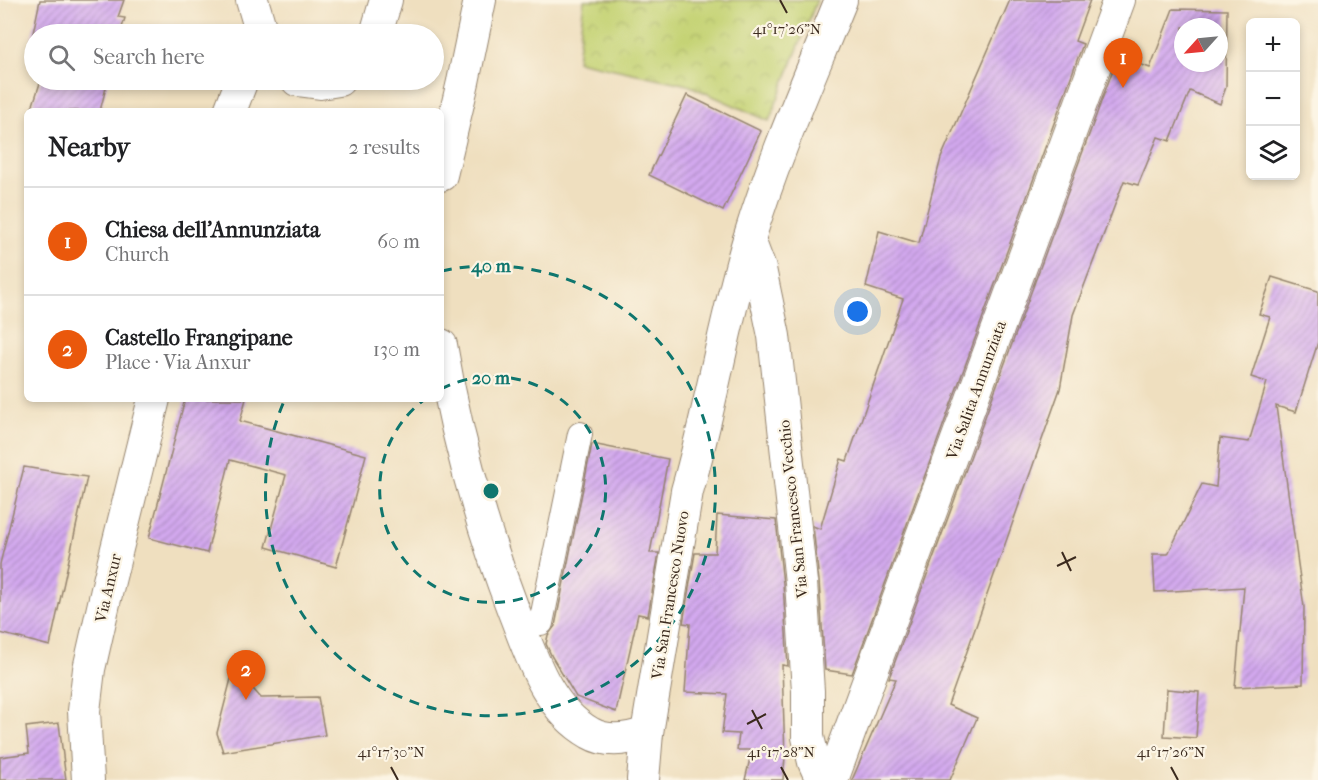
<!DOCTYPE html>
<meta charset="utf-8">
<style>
:root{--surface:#fff;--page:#f6f6f6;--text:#202124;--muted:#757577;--line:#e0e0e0;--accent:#ea580c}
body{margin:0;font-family:"IM FELL French Canon",serif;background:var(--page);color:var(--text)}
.controls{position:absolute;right:18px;top:18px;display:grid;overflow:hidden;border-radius:9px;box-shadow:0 3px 9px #0003}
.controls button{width:54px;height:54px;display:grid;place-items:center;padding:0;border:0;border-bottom:2px solid var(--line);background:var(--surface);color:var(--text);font:30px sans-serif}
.compass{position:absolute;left:1174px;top:18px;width:54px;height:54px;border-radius:50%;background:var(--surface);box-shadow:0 3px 9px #0003;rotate:243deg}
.you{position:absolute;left:858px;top:312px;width:21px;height:21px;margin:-15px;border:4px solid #fff;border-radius:50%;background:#1a73e8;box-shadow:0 0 0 9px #1a73e833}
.badge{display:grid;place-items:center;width:39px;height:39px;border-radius:50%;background:var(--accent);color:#fff;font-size:20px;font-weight:700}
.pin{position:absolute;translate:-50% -50px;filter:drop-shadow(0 2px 3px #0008)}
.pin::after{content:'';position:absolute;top:32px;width:21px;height:18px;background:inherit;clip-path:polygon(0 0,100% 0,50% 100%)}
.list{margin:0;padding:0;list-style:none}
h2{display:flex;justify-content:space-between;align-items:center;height:78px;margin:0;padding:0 24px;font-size:26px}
h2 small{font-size:20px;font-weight:400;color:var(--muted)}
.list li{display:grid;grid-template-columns:39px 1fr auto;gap:18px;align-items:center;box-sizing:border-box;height:108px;padding:0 24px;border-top:2px solid var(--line)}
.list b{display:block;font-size:22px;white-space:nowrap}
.list p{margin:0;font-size:20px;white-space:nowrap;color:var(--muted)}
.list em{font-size:20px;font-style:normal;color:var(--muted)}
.icon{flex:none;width:33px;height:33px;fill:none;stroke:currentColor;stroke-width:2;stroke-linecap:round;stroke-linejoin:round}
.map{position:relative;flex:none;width:1318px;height:780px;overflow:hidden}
.search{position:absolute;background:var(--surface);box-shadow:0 3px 9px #0003;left:24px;top:24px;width:420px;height:66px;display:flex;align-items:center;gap:15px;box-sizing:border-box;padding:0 21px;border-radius:33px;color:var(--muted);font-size:22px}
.panel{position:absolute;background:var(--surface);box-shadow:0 3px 9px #0003;left:24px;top:108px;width:420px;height:294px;border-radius:9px}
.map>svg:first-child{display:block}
.park{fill:url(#park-crowns);stroke:#807e4a;stroke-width:1.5}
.building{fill:url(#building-hatch);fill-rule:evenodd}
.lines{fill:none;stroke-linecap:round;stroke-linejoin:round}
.pedestrian-casing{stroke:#95846e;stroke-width:26}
.minor-casing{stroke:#95846e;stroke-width:34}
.pedestrian{stroke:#fff;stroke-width:24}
.minor{stroke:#fff;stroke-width:32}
.ticks{fill:none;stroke:#3b2a1e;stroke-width:2}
.ring{fill:none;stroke:#0f766e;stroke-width:3;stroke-dasharray:10 8}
.labels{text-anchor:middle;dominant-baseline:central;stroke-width:4.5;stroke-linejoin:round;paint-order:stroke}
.street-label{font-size:16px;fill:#3b2a1e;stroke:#fcf5e5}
.ticks-label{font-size:15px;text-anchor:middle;fill:#3b2a1e;stroke:#fcf5e5;stroke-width:4.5;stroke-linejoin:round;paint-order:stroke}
.centre{fill:#0f766e;stroke:#fcf5e5;stroke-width:3}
.ring-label{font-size:18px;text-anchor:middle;font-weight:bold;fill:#0f766e;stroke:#fcf5e5;stroke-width:4.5;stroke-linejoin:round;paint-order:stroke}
</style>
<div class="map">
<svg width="1318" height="780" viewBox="0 0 1318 780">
<defs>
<pattern id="park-crowns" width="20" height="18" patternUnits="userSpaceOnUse" patternTransform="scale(1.5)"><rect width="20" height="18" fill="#c5d375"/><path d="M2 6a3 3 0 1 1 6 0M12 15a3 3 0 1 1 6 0" fill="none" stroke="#aab565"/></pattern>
<pattern id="building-hatch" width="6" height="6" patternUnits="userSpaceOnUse" patternTransform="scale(1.5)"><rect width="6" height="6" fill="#d3a9ef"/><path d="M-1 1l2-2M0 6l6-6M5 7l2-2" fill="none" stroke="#ac8ac1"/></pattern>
</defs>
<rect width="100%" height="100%" fill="#fcf5e5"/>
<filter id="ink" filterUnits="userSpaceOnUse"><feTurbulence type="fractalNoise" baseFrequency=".0167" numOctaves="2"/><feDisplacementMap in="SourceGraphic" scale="12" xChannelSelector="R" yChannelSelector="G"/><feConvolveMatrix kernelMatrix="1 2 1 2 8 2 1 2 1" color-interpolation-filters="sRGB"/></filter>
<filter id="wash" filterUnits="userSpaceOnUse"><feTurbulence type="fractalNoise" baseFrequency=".008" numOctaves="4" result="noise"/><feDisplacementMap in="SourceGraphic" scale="24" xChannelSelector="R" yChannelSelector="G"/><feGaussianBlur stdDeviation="1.35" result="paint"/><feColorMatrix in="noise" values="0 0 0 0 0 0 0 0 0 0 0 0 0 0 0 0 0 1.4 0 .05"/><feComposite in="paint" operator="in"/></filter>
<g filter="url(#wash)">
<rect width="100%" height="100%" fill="#efdfbf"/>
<path class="park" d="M584 0H817L769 121 688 85 577 61Z"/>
<g id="blocks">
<g class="building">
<path d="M40 0H124L118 17 125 18 120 34H34V54L29 52Z"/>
<path d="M1010 0H1090L1075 41 1083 44 852 674 825 670 819 581 813 526 820 529 841 459 847 461 903 299 866 287 879 231 919 243 941 158Z"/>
<path d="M1173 9 1227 10 1226 87 1220 104 1190 91 1170 141 1158 137 1138 185 1124 181 1073 315 1060 389 948 705 977 718 950 780H852L896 679 889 678 1118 56 1150 68ZM1183 27H1219V63H1183Z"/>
<path d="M41 80H108L100 111H31Z"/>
<path d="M687 95 761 131 723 211 649 175Z"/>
<path d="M1272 277 1318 291V342L1296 412 1276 406 1304 607 1303 684 1235 687 1244 587 1155 592 1153 554H1168L1202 484 1216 487 1220 438 1249 442 1267 382 1251 377 1270 317 1259 314Z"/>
<path d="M185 399H246L240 421 366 455 336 567 266 547 286 475 230 460 207 553 149 538Z"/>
<path d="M592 444 668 459 650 553H659L648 616 638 614 616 712 576 697 552 657 546 644 548 635 555 626Z"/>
<path d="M24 467 87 477 50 646 0 633V564Z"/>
<path d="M717 515 776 520 783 584 788 666 782 665 785 757 783 780H745L752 750H737L739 734 722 733 727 694 685 692 690 624 683 623 695 553H715Z"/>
<path d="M234 667 261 698 318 697 325 735 223 752 217 733Z"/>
<path d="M1167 689 1199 692 1196 738 1164 736Z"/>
<path d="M59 723 66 780H0V757L29 753 26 727Z"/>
</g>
</g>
</g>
<g filter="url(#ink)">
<use href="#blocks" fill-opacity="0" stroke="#95846e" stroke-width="1.5"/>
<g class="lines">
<defs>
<path id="pedestrian" d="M541 623 580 434"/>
<g id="minor">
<path d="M252 0 262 34"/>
<path d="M376 34 386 0"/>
<path d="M297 80 320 83 339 80"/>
<path d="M230 111 242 80"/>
<path d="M441 175 463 82 480 0"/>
<path d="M749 240 760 269 774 336 801 582 808 691V737L814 762 822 780"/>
<path d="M441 345C456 436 481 526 514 612 531 655 547 709 590 733 607 743 630 739 647 733"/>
<path d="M88 780 84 711 89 669 109 581 154 399"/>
<path d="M643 780 647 733 687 491C711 408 724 322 749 239 774 157 809 79 841 0"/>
<path d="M832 780 1119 0"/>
</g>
</defs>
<use href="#pedestrian" class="pedestrian-casing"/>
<use href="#minor" class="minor-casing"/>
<use href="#pedestrian" class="pedestrian"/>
<use href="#minor" class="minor"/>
</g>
</g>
<path class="ticks" d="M780 0 787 13M1062 552 1071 571M1057 566 1076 557M752 710 762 729M747 724 766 714M391 767 398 780M781 767 788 780M1171 767 1178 780"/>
<g class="ring">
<path d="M441 389A113 113 0 1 1 425 399"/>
<path d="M442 271A225 225 0 1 1 285 399"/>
</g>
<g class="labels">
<g class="street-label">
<text transform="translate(976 390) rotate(-70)">Via Salita Annunziata</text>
<text transform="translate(793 509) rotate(-96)">Via San Francesco Vecchio</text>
<text transform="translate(108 588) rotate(-77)">Via Anxur</text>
<text transform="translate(670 595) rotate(-81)">Via San Francesco Nuovo</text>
</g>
</g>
<g class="ticks-label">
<text x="787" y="34">41°17'26"N</text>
<text x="391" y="757">41°17'30"N</text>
<text x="781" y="757">41°17'28"N</text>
<text x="1171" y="757">41°17'26"N</text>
</g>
<circle cx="491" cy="491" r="9" class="centre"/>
<g class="ring-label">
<text x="491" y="272">40 m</text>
<text x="491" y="384">20 m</text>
</g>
</svg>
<div class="controls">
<button>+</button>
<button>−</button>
<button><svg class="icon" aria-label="layers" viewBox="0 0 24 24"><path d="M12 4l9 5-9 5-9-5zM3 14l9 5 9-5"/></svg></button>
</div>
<svg class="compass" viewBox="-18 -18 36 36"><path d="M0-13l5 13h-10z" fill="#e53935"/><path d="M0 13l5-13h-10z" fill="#757577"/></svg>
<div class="you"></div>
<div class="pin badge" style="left:1123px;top:88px">1</div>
<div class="pin badge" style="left:246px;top:700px">2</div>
<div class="search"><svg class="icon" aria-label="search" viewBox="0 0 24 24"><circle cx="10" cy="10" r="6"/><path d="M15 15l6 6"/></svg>Search here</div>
<section class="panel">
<h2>Nearby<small>2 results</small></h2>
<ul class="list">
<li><span class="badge">1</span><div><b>Chiesa dell’Annunziata</b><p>Church</p></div><em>60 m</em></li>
<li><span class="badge">2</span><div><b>Castello Frangipane</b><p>Place · Via Anxur</p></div><em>130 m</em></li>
</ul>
</section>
</div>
